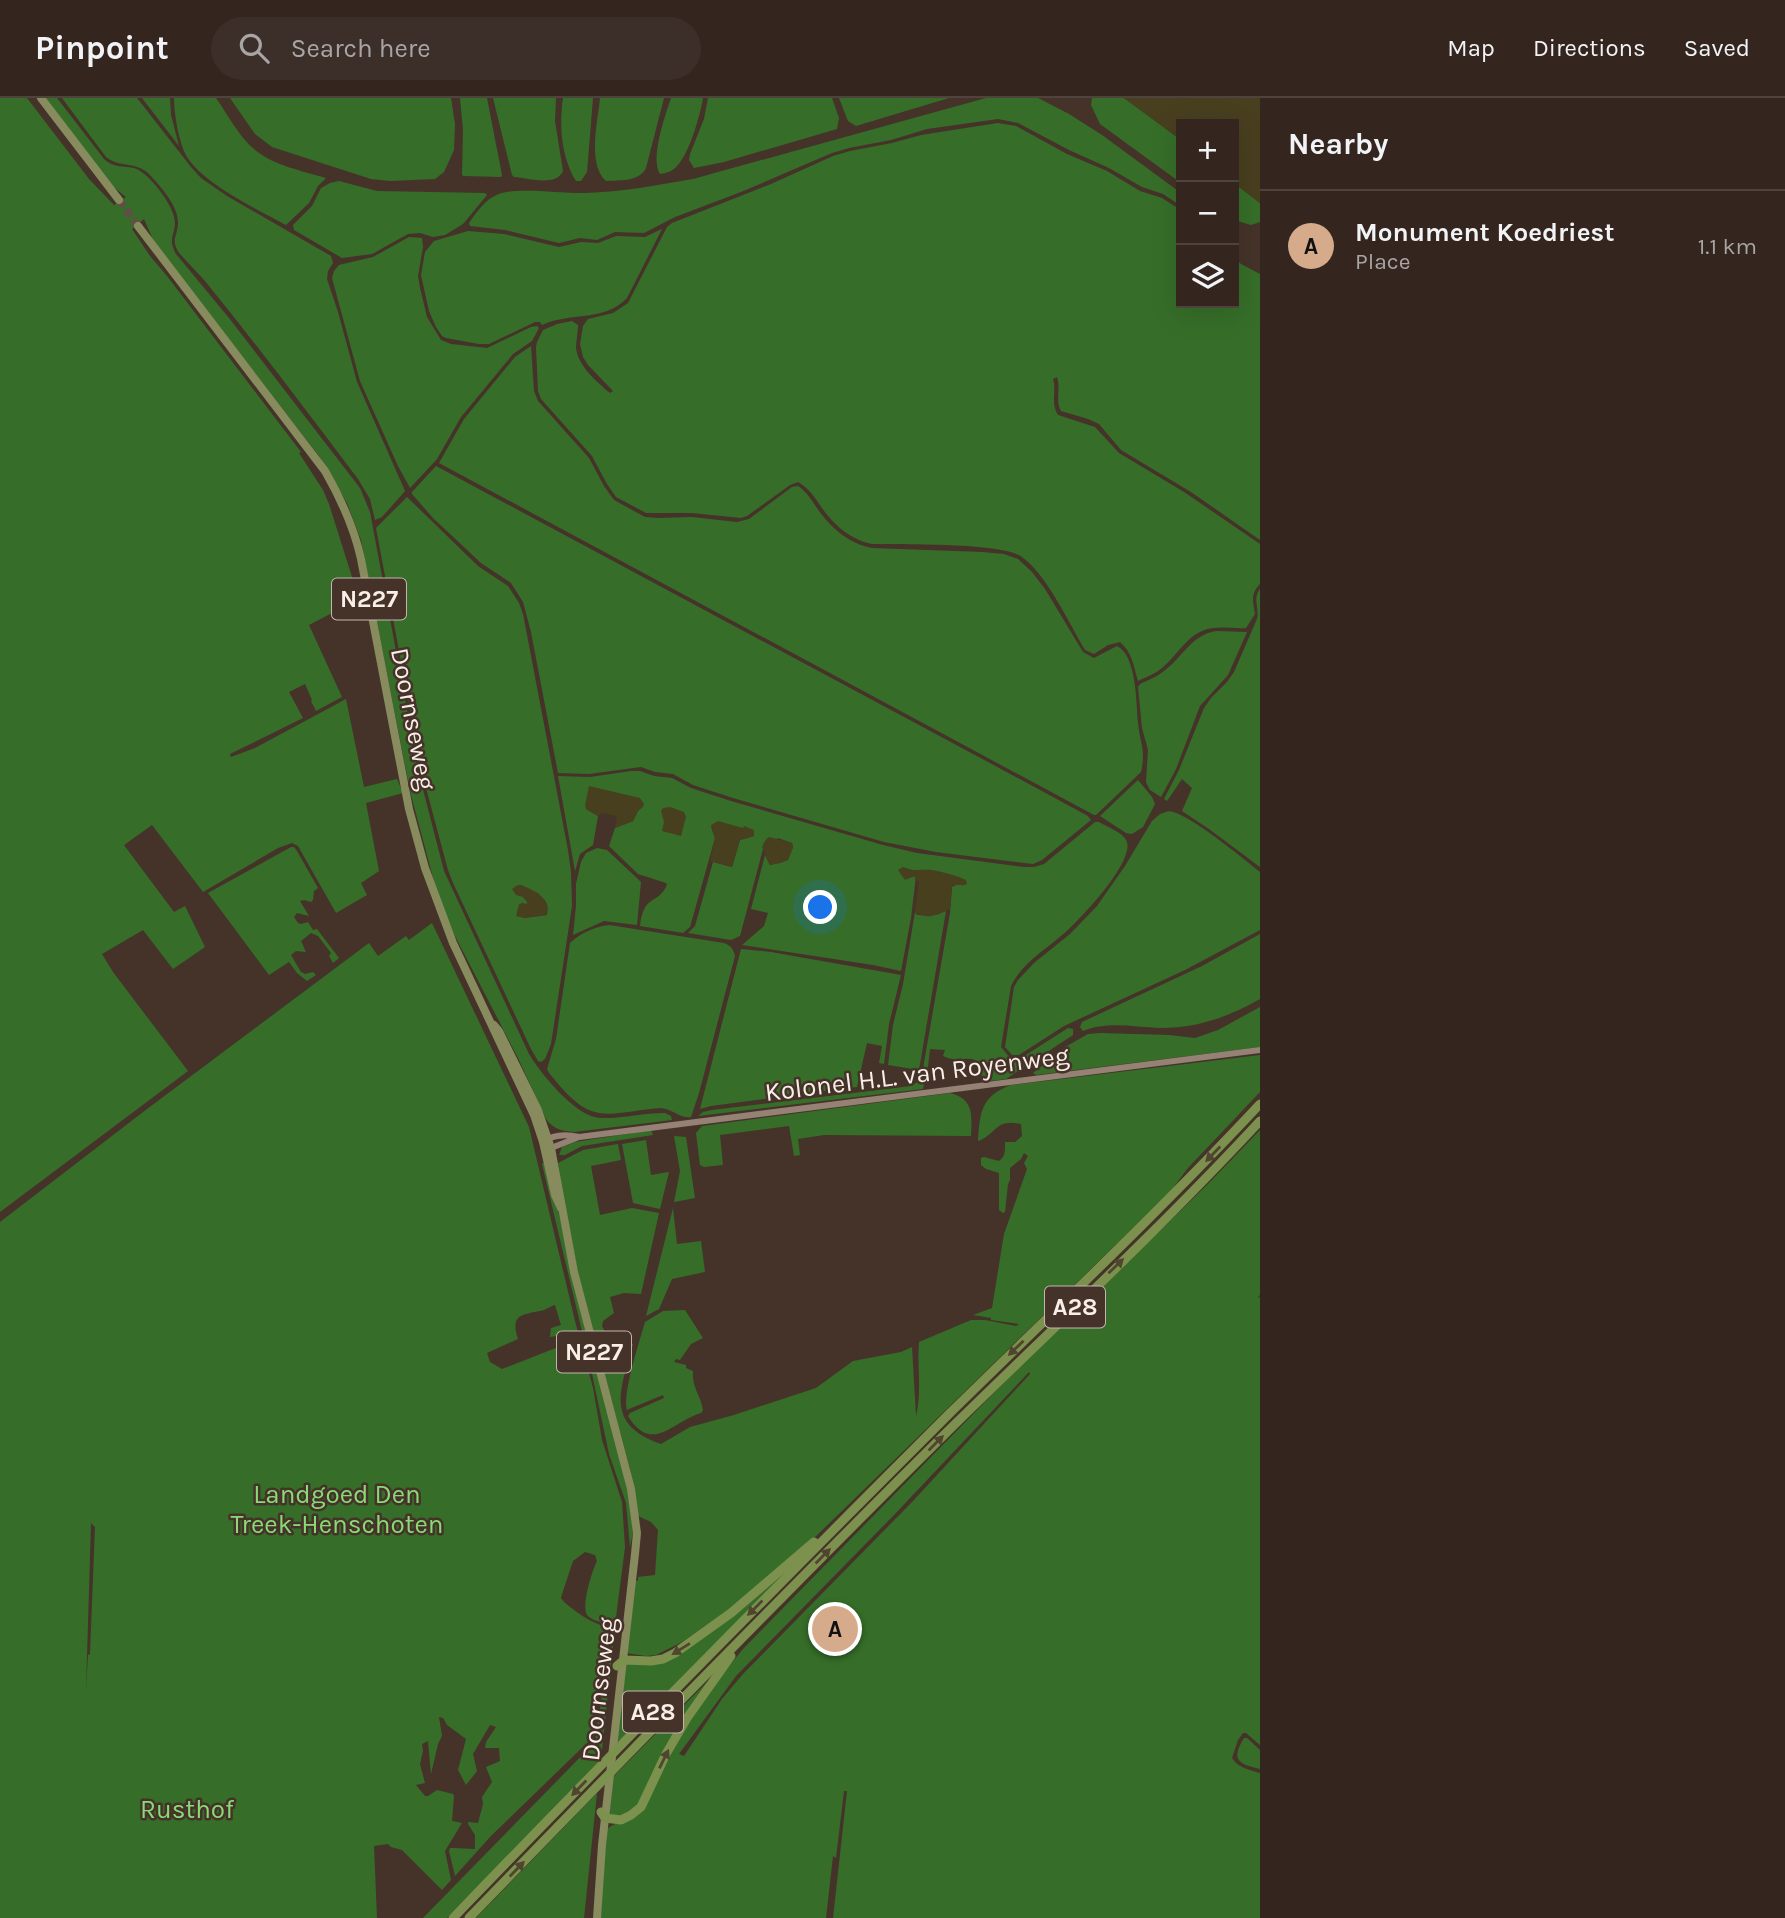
<!DOCTYPE html>
<meta charset="utf-8">
<style>
:root{--surface:#34261f;--page:#3c2e28;--text:#f1f3f6;--muted:#a9a5a4;--line:#4e433d;--accent:#d6ab8b}
body{margin:0;font-family:Karla,sans-serif;background:var(--page);color:var(--text)}
.controls{position:absolute;right:21px;top:21px;display:grid;overflow:hidden;border-radius:0px;box-shadow:0 7px 28px #0002}
.controls button{width:63px;height:63px;display:grid;place-items:center;padding:0;border:0;border-bottom:2px solid var(--line);background:var(--surface);color:var(--text);font:35px sans-serif}
.you{position:absolute;left:821px;top:810px;width:24px;height:24px;margin:-18px;border:5px solid #fff;border-radius:50%;background:#1a73e8;box-shadow:0 0 0 10px #1a73e833}
.badge{display:grid;place-items:center;width:46px;height:46px;border-radius:50%;background:var(--accent);color:#111;font-size:23px;font-weight:700}
.pin{position:absolute;translate:-50% -50%;border:4px solid #fff;box-shadow:0 2px 7px #0006}
.list{margin:0;padding:0;list-style:none}
h2{display:flex;justify-content:space-between;align-items:center;height:91px;margin:0;padding:0 28px;font-size:30px}
h2 small{font-size:23px;font-weight:400;color:var(--muted)}
.list li{display:grid;grid-template-columns:46px 1fr auto;gap:21px;align-items:center;box-sizing:border-box;height:112px;padding:0 28px;border-top:2px solid var(--line)}
.list b{display:block;font-size:26px;white-space:nowrap}
.list p{margin:0;font-size:23px;white-space:nowrap;color:var(--muted)}
.list em{font-size:23px;font-style:normal;color:var(--muted)}
.icon{flex:none;width:38px;height:38px;fill:none;stroke:currentColor;stroke-width:2;stroke-linecap:round;stroke-linejoin:round}
.map{position:relative;flex:none;width:1260px;height:1820px;overflow:hidden}
header{display:flex;align-items:center;gap:42px;box-sizing:border-box;height:98px;padding:0 35px;background:var(--surface);border-bottom:2px solid var(--line)}
header strong{font-size:33px}
nav{display:flex;gap:38px;margin-inline-start:auto;font-size:24px}
.search{width:490px;height:63px;background:var(--page);display:flex;align-items:center;gap:18px;box-sizing:border-box;padding:0 24px;border-radius:38px;color:var(--muted);font-size:26px}
main{display:flex}
aside{flex:1;background:var(--surface)}
.map>svg:first-child{display:block}
.green{fill:#366e29;fill-rule:evenodd}
.sand{fill:#483f1f}
.lines{fill:none;stroke-linecap:round;stroke-linejoin:round}
.primary-tunnel{stroke:#604f46;stroke-width:8;stroke-dasharray:8 4;stroke-linecap:butt}
.tertiary{stroke:#968175;stroke-width:6}
.primary{stroke:#878b5e;stroke-width:8}
.motorway{stroke:#7d914e;stroke-width:9}
.oneway{fill:#504630}
.labels{text-anchor:middle;dominant-baseline:central;stroke-width:5;stroke-linejoin:round;paint-order:stroke}
.shield{fill:#453329;stroke:#c4b6af;stroke-width:2}
.shield-label{font-size:24px;font-weight:bold;fill:#faeee8}
.street-label{font-size:26px;fill:#faeee8;stroke:#453329}
.park-label{font-size:26px;fill:#89da76;stroke:#453329}
</style>
<header>
<strong>Pinpoint</strong>
<div class="search"><svg class="icon" aria-label="search" viewBox="0 0 24 24"><circle cx="10" cy="10" r="6"/><path d="M15 15l6 6"/></svg>Search here</div>
<nav><a>Map</a><a>Directions</a><a>Saved</a></nav>
</header>
<main>
<div class="map">
<svg width="1260" height="1820" viewBox="0 0 1260 1820">
<rect width="100%" height="100%" fill="#453329"/>
<g class="green">
<path d="M0 0H27L89 81 114 107 126 99 111 87 44 0H57L104 61C119 74 130 64 143 75 155 84 175 110 175 125 174 139 168 141 176 156L229 220 360 390 370 414 419 676 444 773 529 956C541 976 576 1019 600 1020 621 1021 643 1015 665 1015L671 1018 672 1022 574 1034C562 1033 553 1031 546 1021L518 960 454 836 437 795 410 693 361 442 347 405 319 358 155 146 144 121 132 131 150 158 167 178 301 354 299 355 323 392 329 406 358 498 357 502 309 527 342 599 316 613 311 603 312 602 305 586 289 594 303 620 230 656 231 659 255 650 346 601 364 689 397 681 403 695 366 705 379 773 361 785 367 797 336 815 298 748 292 745 278 750 203 794 152 727 124 747 174 814 185 808 205 849 173 871 143 832 102 856 113 874 188 973 0 1114Z"/>
<path d="M62 0H137L191 69 201 80 227 98 331 158 333 165 328 173 327 181 338 214 357 284 405 393 382 419 375 422 370 401 358 381C308 315 258 248 205 183 197 174 188 165 180 156 170 142 177 140 178 126 179 108 160 88 149 76 136 63 119 70 106 59Z"/>
<path d="M142 0H170L171 17 179 48Z"/>
<path d="M174 0H216C228 17 239 39 255 52 275 68 303 73 326 80L318 88 309 105 286 127C257 111 205 87 187 59 179 45 174 16 174 0Z"/>
<path d="M230 0H451L455 26 454 52 444 74 435 81 390 83 371 81 272 49 255 36Z"/>
<path d="M460 0H487L502 77 501 79 463 78 462 76 463 32Z"/>
<path d="M493 0H556L555 23 563 73C556 89 529 80 514 79L512 77Z"/>
<path d="M563 0H593L587 74 581 83H576C561 59 559 27 563 0Z"/>
<path d="M600 0H664L646 70C639 84 620 82 606 83 587 66 598 23 600 0Z"/>
<path d="M671 0H703C700 18 689 57 676 69 671 74 666 75 660 76 650 60 665 18 671 0Z"/>
<path d="M708 0H832L839 20 837 31 724 64 694 70 689 62 690 56 704 21Z"/>
<path d="M839 0H949L856 28 848 23Z"/>
<path d="M986 0H1038L1042 2 1069 16 1102 37 1181 95V108L1163 96 1142 89 1109 70 1069 52 1018 25 998 21 927 31 891 42 849 50 832 55 741 94 675 119 644 135 615 134 597 142 580 140 559 145 505 132 470 128 469 125C477 114 485 101 499 96 518 89 563 96 586 95 622 94 658 87 693 81Z"/>
<path d="M1092 0H1124L1181 42V85L1100 26 1091 7Z"/>
<path d="M998 25 1016 28 1067 56 1107 73 1140 93 1162 100 1181 112V205H1234V159L1241 166 1260 176V442L1191 394 1121 352 1099 326 1088 321 1061 313C1055 303 1061 291 1057 279L1053 281C1057 294 1050 305 1058 317L1095 329 1119 355 1184 394 1260 446V486C1250 496 1253 504 1255 516L1246 530C1233 531 1215 527 1202 533 1185 540 1176 559 1162 570 1155 576 1146 579 1138 583 1134 569 1132 554 1120 544L1108 547 1094 556 1085 552C1069 525 1047 477 1022 459 1002 444 902 447 872 446 851 442 834 427 822 410 815 400 809 390 798 384L790 387 747 418 741 420 692 415H646L616 399 607 386 592 358 541 301 538 293 536 249 537 244 543 232 557 226 572 223 578 227C578 235 576 243 576 250 578 268 597 284 610 295L613 293 588 267 583 259 580 246 583 228 588 221 613 215 628 205 667 129 672 125 771 86 833 58 850 53 892 45 921 37Z"/>
<path d="M339 83 377 93 485 95 487 97 463 126 445 137 433 139 420 135 408 136 372 156 342 160 294 132 293 127 312 108 321 90 330 85Z"/>
<path d="M1234 85 1260 105V124L1251 127 1234 122Z"/>
<path d="M662 131 627 200C605 224 569 214 542 227L540 224H535L489 246H479L446 240 442 238 436 229 429 213 421 177 425 154 434 143 468 133 504 136 559 149 581 144 598 145 616 138 645 139Z"/>
<path d="M409 139 422 140 423 149 418 178 420 190 427 219 441 242 451 246 487 250 531 229 537 228 539 230 532 243 513 256 461 319 437 361 410 390 398 368 360 283 332 180 334 173 339 167 373 159Z"/>
<path d="M531 248 534 293 538 303 589 360 604 388 614 402 645 419 658 420 692 419 737 424 749 421 792 389 798 388C807 394 813 404 819 413 832 431 850 446 872 450L982 454 1004 456 1018 461 1032 474 1045 491 1083 554 1094 560 1117 548C1137 558 1136 605 1138 625 1140 646 1146 651 1141 674L1096 717H1094L439 365 464 321 515 259Z"/>
<path d="M436 368 1001 671 1088 718 1091 722 1042 762 1033 766 1024 765 936 754 884 744 733 700 693 687 673 676 655 674 641 669 589 676 558 675 531 534 523 504 511 485 481 465 433 420 412 396V394Z"/>
<path d="M407 399 478 468 508 488 519 505 523 516 568 752 571 774 572 808 551 946 545 961 541 964 538 963 531 951 453 785 448 772 422 675 376 430ZM521 787 539 796 547 817 524 820 521 805 527 806V803L523 799 516 788Z"/>
<path d="M1260 491V769L1209 731 1182 713 1192 690 1182 681 1167 703 1164 701 1179 672 1204 610 1211 600 1227 584 1234 574 1257 521C1260 510 1252 501 1260 491Z"/>
<path d="M1216 533 1247 534 1228 577 1200 608 1176 671 1161 699 1150 692 1146 684 1148 652 1142 630 1138 589 1140 586C1148 582 1157 579 1164 573 1183 559 1191 537 1216 533Z"/>
<path d="M631 673H640L654 678 672 680 691 690 731 703 883 747 917 755 1024 769H1034L1044 766 1095 724H1099C1107 729 1122 734 1126 742 1137 761 1083 818 1069 831 1049 850 1023 863 1011 888L1001 949 1010 960 1018 962 1068 930 1073 931V937L1006 981 982 984C979 946 966 969 943 958L945 952 930 951 928 969 923 991 698 1018 703 1014 712 1012 911 988 921 982 950 815 952 789 956 787 924 772 916 774 903 770 912 779 916 778 911 820 901 873 873 867 742 847 764 828 768 815 751 811 765 757 770 767 788 762 793 749 792 745 778 740 762 749 763 751 740 838 731 842 688 835 695 828 713 764 732 769 740 742 754 738 743 730 711 729 715 740 690 829 683 835 640 828C644 795 657 808 667 787L666 785 638 776 609 748 615 730 633 723 639 711H586L598 718 593 747 580 756 575 773 558 678 590 679Z"/>
<path d="M1138 682 1152 699 1155 706 1143 729 1132 736 1126 735 1100 718Z"/>
<path d="M1169 713C1190 716 1241 759 1260 774V832L1185 872 1064 928 1019 957H1012L1005 949 1014 889 1018 882 1034 865 1070 836 1097 808 1125 768 1152 723 1160 716Z"/>
<path d="M291 749H294L297 753 318 790 314 793 313 802 311 804 304 802 300 803 309 818 297 815 294 819 298 825 301 826 308 824 313 832 317 831 339 860 333 865 329 858 331 855 318 838 311 835 301 843 306 854 296 853 291 857 301 874 305 876 313 874 316 877 307 883 297 875 289 864 269 877 208 795Z"/>
<path d="M597 750 607 752 641 784 637 827 604 823 573 837 576 808V786L581 764 586 755Z"/>
<path d="M946 813 919 972 888 967 893 927 903 886 915 814 917 817H936Z"/>
<path d="M432 825 529 1029 575 1223 593 1290 602 1342 622 1404 625 1449 615 1527C607 1525 594 1524 588 1518 580 1511 592 1473 597 1463L595 1457 585 1454 573 1463 562 1496 561 1500 564 1504C581 1518 593 1526 614 1531L613 1541 606 1543 604 1548 592 1640 490 1739 455 1778 449 1753 450 1750H453L475 1751V1737L468 1726V1724L478 1725 483 1706 482 1699 492 1684 486 1669 500 1663 499 1650H485L486 1644 496 1629 490 1627 473 1656 477 1673 466 1687 458 1672 466 1641 447 1627 443 1620 439 1619 442 1638 438 1646 431 1676 428 1643 422 1646 423 1653 420 1666 425 1685 416 1687 425 1698H428L437 1692 453 1696 454 1698 452 1723 462 1725 445 1753 451 1782 442 1792 402 1752 391 1749 388 1746 374 1748 377 1820H0V1124L147 1011 369 845 378 858 406 838 409 842ZM555 1207 561 1227 551 1230 550 1239 563 1237 566 1246 502 1271 490 1264 487 1255 518 1241C509 1214 525 1217 544 1212 548 1210 551 1208 555 1207ZM91 1425 95 1429 90 1556 88 1557 86 1592Z"/>
<path d="M609 827 724 845C731 848 733 850 735 858L699 995 691 1019C679 1021 672 1010 660 1010 642 1011 611 1019 595 1014 577 1010 561 989 549 975L547 971 556 941 570 845C579 836 596 828 609 827Z"/>
<path d="M1260 836V901C1229 919 1197 930 1160 930 1135 929 1106 923 1083 933L1080 929 1082 924 1202 868Z"/>
<path d="M741 851 771 854 901 877 889 926 884 966 879 965 882 948 867 945 857 989 711 1008 700 1011Z"/>
<path d="M1260 909V949L1036 977 1033 975 1067 948 1088 936 1100 935 1169 937 1195 940 1218 932Z"/>
<path d="M1260 957V994L1187 1071 1171 1093 811 1443 737 1506 682 1544 656 1557 646 1558 626 1555 635 1482 638 1483V1479L655 1477 658 1432 651 1424 638 1418 630 1371 579 1180 561 1087 558 1065 583 1052 618 1046 621 1062 591 1068 600 1117 632 1110 659 1115 641 1196 624 1195 610 1199 614 1215 603 1223 602 1228 610 1243 616 1240 621 1248 633 1246C621 1291 603 1326 661 1346L690 1329 734 1317 816 1290 853 1263 901 1254 912 1249 916 1318C922 1295 917 1267 919 1244L971 1222H985L1016 1228 1019 1226 991 1222V1220L973 1217 992 1210 1004 1136 1027 1071 1024 1065 1028 1058 1024 1055 1021 1061 1010 1070V1082L1008 1086 1005 1114 1003 1115 999 1112V1075L986 1071 981 1067V1060L984 1059 999 1063C1006 1058 1005 1052 1005 1044H1015L1022 1038 1021 1026C995 1020 997 1036 978 1043 980 1014 981 998 1011 987Z"/>
<path d="M950 995C974 1001 972 1017 971 1038L824 1037 798 1041 800 1057 794 1058 789 1028 720 1037 723 1067 704 1069 700 1067 696 1035 702 1028Z"/>
<path d="M651 1032 653 1037 582 1048 565 1057H559L562 1049 575 1044Z"/>
<path d="M1260 1032V1197L1257 1200 1260 1199V1647L1246 1635H1243L1238 1642 1232 1660C1238 1670 1250 1672 1260 1675V1820H833L847 1693H844L836 1760 833 1758 826 1820H598L606 1732C616 1722 630 1724 641 1714L684 1631 721 1578 743 1551 1024 1264 1208 1086ZM1029 1274 1030 1276 913 1403 743 1576 722 1601 684 1658 679 1656 736 1578 894 1417Z"/>
<path d="M674 1038 686 1039 695 1100 674 1104 680 1073Z"/>
<path d="M646 1042 651 1077 669 1074 660 1111 633 1105 622 1046Z"/>
<path d="M543 1065H546L607 1305 631 1408 633 1434 630 1449 626 1405 609 1356 591 1271 542 1066Z"/>
<path d="M673 1110 677 1146 701 1143 705 1174 672 1181 659 1211 646 1218Z"/>
<path d="M685 1212 703 1240 691 1246 680 1262 676 1261 674 1264 686 1267V1270L693 1273C691 1288 701 1298 703 1312L701 1315C673 1323 652 1357 628 1318L630 1315 664 1300 663 1297 629 1311 627 1312C622 1296 640 1242 645 1224L663 1213Z"/>
<path d="M794 1468 615 1647 625 1564H655L733 1517Z"/>
<path d="M613 1548 601 1662 447 1820H423L595 1644 608 1553 609 1550Z"/>
<path d="M712 1579 638 1709 620 1719 609 1717 612 1680Z"/>
<path d="M1244 1640H1247L1260 1652V1671C1237 1666 1231 1661 1244 1640Z"/>
<path d="M597 1695 584 1820H476Z"/>
</g>
<g class="sand">
<path d="M1124 0H1260V105L1234 85V26H1181V42Z"/>
<path d="M589 688 640 700 644 706 643 709 636 715 633 723 615 730 617 721 616 718 602 715 598 718 586 711 585 707Z"/>
<path d="M670 709 684 714 686 719 681 738 662 733 664 724 661 713 663 710Z"/>
<path d="M718 723 743 730 744 728 754 732V738L740 742 732 769 710 763 715 740 711 727Z"/>
<path d="M769 739 792 745 793 749 788 762 781 765 770 767C764 755 758 747 769 739Z"/>
<path d="M903 769C916 774 919 771 932 772 944 774 955 777 966 782L967 786C962 789 957 785 952 789L950 811C938 816 927 823 915 814L919 783 915 782V778L905 782 898 772Z"/>
<path d="M521 787C535 793 552 800 547 817L524 820 516 818 519 806H527V804L523 799 516 797 512 791 516 788Z"/>
</g>
<g class="lines">
<path class="primary-tunnel" d="M119 102 138 128"/>
<path class="tertiary" d="M579 1039 551 1050 543 1044C554 1036 567 1036 579 1039L1260 952"/>
<g class="primary">
<path d="M41 0 119 102"/>
<path d="M138 128 325 373C341 401 354 429 361 461L409 711 425 770 453 845 534 1017 543 1044 555 1097 561 1110"/>
<path d="M494 927 499 933 538 1012 551 1050 574 1174 631 1391 637 1435 635 1456 602 1747 597 1820"/>
</g>
<g class="motorway">
<path d="M617 1568 624 1562 651 1563 663 1561 675 1555 731 1515 814 1444"/>
<path d="M601 1714 605 1720 621 1722 631 1717 641 1709 666 1656 687 1620 731 1558"/>
<path d="M453 1820C617 1650 783 1482 950 1315 1054 1213 1160 1113 1260 1006"/>
<path d="M469 1820C626 1658 784 1496 944 1337 1050 1233 1159 1132 1260 1023"/>
</g>
</g>
<defs><path id="oneway-solid" d="M-6-.8H1V-3.2L6.5 0L1 3.2V.8H-6Z" transform="scale(1.75)"/></defs>
<g class="oneway">
<use href="#oneway-solid" transform="translate(1213 1056) rotate(134)"/>
<use href="#oneway-solid" transform="translate(1116 1168) rotate(-44)"/>
<use href="#oneway-solid" transform="translate(1016 1250) rotate(136)"/>
<use href="#oneway-solid" transform="translate(936 1345) rotate(-45)"/>
<use href="#oneway-solid" transform="translate(823 1458) rotate(-45)"/>
<use href="#oneway-solid" transform="translate(755 1510) rotate(135)"/>
<use href="#oneway-solid" transform="translate(681 1551) rotate(148)"/>
<use href="#oneway-solid" transform="translate(664 1661) rotate(-64)"/>
<use href="#oneway-solid" transform="translate(579 1690) rotate(134)"/>
<use href="#oneway-solid" transform="translate(517 1771) rotate(-46)"/>
</g>
<g class="labels">
<g class="shield">
<rect x="332" y="480.5" width="74" height="41" rx="5"/>
<rect x="1045" y="1188.5" width="60" height="41" rx="5"/>
<rect x="557" y="1233.5" width="74" height="41" rx="5"/>
<rect x="623" y="1593.5" width="60" height="41" rx="5"/>
</g>
<g class="shield-label">
<text x="369" y="501">N227</text>
<text x="1075" y="1209">A28</text>
<text x="594" y="1254">N227</text>
<text x="653" y="1614">A28</text>
</g>
<g class="street-label">
<text transform="translate(413 621) rotate(79)">Doornseweg</text>
<text transform="translate(917 976) rotate(-7)">Kolonel H.L. van Royenweg</text>
<text transform="translate(599 1591) rotate(-83)">Doornseweg</text>
</g>
<g class="park-label">
<text x="337" y="1396">Landgoed Den<tspan x="337" dy="30">Treek-Henschoten</tspan></text>
<text x="187" y="1711">Rusthof</text>
</g>
</g>
</svg>
<div class="controls">
<button>+</button>
<button>−</button>
<button><svg class="icon" aria-label="layers" viewBox="0 0 24 24"><path d="M12 4l9 5-9 5-9-5zM3 14l9 5 9-5"/></svg></button>
</div>
<div class="you"></div>
<div class="pin badge" style="left:835px;top:1531px">A</div>
</div>
<aside>
<h2>Nearby<small></small></h2>
<ul class="list">
<li><span class="badge">A</span><div><b>Monument Koedriest</b><p>Place</p></div><em>1.1 km</em></li>
</ul>
</aside>
</main>
